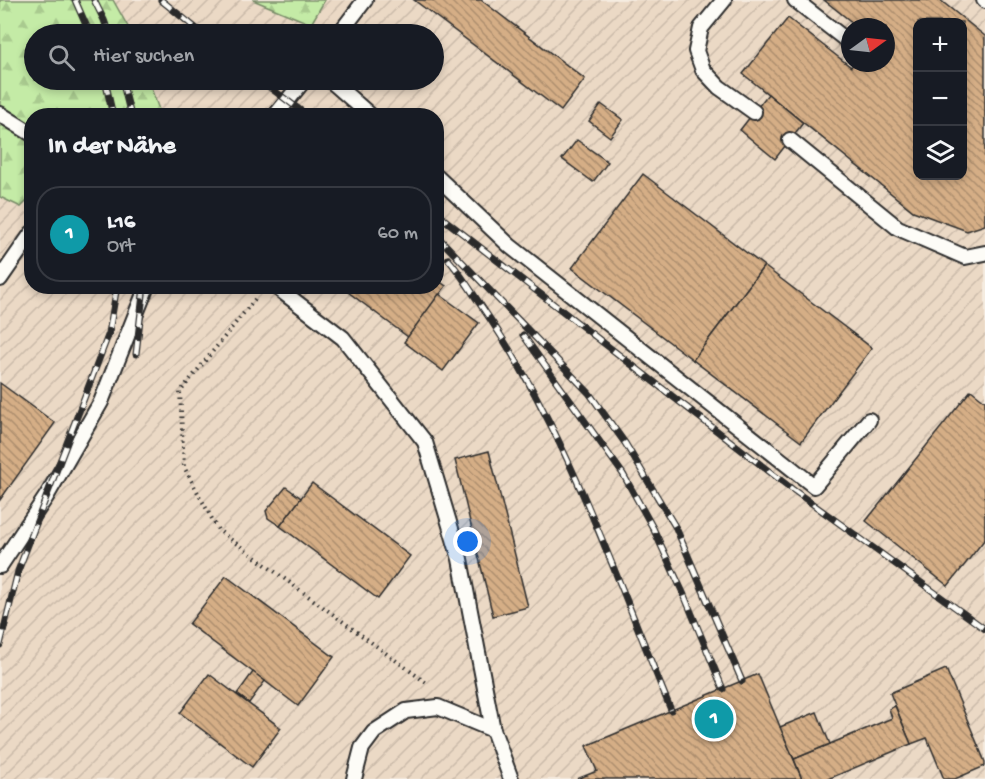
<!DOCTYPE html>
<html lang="de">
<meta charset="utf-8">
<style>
:root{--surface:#171b24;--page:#20242c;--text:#f1f3f6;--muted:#9ea1a6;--line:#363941;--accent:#98999b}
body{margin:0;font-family:"Gochi Hand",sans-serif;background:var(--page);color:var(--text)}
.controls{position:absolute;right:18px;top:18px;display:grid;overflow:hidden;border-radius:12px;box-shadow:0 3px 9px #0003}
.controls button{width:54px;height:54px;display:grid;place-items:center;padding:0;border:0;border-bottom:2px solid var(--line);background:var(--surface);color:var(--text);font:30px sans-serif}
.compass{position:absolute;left:841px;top:18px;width:54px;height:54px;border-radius:50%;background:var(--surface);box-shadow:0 3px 9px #0003;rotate:75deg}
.you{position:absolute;left:468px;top:542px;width:21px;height:21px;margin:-15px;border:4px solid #fff;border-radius:50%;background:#1a73e8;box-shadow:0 0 0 9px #1a73e833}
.badge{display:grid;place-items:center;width:39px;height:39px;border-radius:50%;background:var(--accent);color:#fff;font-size:20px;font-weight:700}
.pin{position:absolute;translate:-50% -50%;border:3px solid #fff;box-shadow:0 2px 6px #0006}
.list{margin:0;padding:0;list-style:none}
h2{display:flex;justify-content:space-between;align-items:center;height:78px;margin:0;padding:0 24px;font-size:26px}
h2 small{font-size:20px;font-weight:400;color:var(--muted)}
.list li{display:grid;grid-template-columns:39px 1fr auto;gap:18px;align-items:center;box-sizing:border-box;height:96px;margin:0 12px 12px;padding:0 12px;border:2px solid var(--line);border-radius:24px}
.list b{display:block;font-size:22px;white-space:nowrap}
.list p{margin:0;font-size:20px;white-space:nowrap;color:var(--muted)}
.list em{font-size:20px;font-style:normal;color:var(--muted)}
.icon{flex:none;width:33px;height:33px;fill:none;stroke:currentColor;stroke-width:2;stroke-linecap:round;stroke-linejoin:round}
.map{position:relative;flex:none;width:985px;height:779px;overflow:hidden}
.search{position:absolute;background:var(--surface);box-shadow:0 3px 9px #0003;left:24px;top:24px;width:420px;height:66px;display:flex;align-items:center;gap:15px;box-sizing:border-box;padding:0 21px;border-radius:33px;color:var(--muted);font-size:22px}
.panel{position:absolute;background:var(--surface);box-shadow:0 3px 9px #0003;left:24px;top:108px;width:420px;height:186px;border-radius:24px}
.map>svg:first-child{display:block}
.industrial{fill:url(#industrial-furrows);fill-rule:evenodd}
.forest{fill:url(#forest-firs);stroke:#788b68;stroke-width:1.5}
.building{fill:url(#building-back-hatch);stroke:#2b2b2b;stroke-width:1.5;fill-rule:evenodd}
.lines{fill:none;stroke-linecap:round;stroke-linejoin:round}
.service-casing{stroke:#2b2b2b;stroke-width:18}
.path{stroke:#2b2b2b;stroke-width:4;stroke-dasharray:1.5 4.5;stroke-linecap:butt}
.service{stroke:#fdfcf7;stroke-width:14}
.rail-casing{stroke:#2b2b2b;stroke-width:7}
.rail{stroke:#fdfcf7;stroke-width:4.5;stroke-dasharray:14;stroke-linecap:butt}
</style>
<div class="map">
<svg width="985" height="779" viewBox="0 0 985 779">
<defs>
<pattern id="industrial-furrows" width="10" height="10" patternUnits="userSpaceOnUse" patternTransform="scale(1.5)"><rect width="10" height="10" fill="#ebd9c5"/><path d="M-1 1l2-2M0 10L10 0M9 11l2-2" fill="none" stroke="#cabaa9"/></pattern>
<pattern id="forest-firs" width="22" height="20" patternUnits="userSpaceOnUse" patternTransform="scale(1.5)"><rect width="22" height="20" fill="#c4eba6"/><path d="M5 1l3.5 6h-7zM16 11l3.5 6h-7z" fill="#a9ca8f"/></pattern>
<pattern id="building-back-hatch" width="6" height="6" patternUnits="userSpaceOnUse" patternTransform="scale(1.5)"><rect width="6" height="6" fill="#d5ae86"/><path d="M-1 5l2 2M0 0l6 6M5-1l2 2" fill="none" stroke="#ad8e6e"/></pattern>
</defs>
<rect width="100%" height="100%" fill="#f5ece0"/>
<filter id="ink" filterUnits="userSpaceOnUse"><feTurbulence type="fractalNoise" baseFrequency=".0167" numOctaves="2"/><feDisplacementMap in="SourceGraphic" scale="12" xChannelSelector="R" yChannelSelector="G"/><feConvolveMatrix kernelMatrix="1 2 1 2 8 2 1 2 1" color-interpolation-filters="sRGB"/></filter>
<g filter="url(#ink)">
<path class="industrial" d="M0 0H985V779H0ZM918 22H962V176H918ZM850 27H886V63H850ZM34 34H434V80H34ZM32 116H436V286H32Z"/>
<g class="forest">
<path d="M0 0H113L132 34H34V80H148L161 115 32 116 31 197 21 207 0 197Z"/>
<path d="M253 0H325L311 24Z"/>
</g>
<g class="building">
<path d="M414 0H481L585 79 561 111Z"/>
<path d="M824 0H940L985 36V225L967 231 913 211 743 74 788 18 851 67 854 63H886V27H858ZM918 22H962V176H918Z"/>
<path d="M768 94 803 123 775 159 740 130Z"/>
<path d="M601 104 623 120 610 137 589 121Z"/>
<path d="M577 140 608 162 593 182 562 159Z"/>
<path d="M643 174 764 266 693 360 572 268Z"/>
<path d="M764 266 872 348 801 442 693 360Z"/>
<path d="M436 279 446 286 408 337 340 286H436Z"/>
<path d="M439 294 479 323 443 371 404 342Z"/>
<path d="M0 383 55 423 0 500Z"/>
<path d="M971 390 985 401V539L948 586 866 521Z"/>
<path d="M489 451 528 607 493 616 455 460Z"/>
<path d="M312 483 410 556 378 599 280 526Z"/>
<path d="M286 487 301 498 280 526 268 518 266 511Z"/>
<path d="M226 576 334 657 298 706 189 624Z"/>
<path d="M946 669 985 762V766L955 779H944L927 738 911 744 890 693Z"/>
<path d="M253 672 265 681 249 703 237 694Z"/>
<path d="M209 674 281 728 252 767 180 713Z"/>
<path d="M758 674 802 779H577L597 771 586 746Z"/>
<path d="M895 706 911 744 828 779H802L794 759 892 718 889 709Z"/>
<path d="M817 712 830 744 794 759 780 727Z"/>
</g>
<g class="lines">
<defs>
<g id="service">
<path d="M724 0 701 28 696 51 703 70 719 87 754 112"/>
<path d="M795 0 850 43"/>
<path d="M984 0 985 1"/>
<path d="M339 34 365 0"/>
<path d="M330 80 371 116"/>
<path d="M0 114 32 134"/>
<path d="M275 116 304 80"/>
<path d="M790 140 898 228 965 257 985 253"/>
<path d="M436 176 510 246 814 486 869 420"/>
<path d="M0 279 32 233"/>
<path d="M275 286 343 338 425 442 460 559 493 730 511 779"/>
<path d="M0 566 46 497 101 402 147 286"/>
<path d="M354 779 362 748 374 732 406 711 438 707 493 730"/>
</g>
</defs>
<use href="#service" class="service-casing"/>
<path class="path" d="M255 299 180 392 184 467 218 530 428 684"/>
<use href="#service" class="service"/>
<defs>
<g id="rail">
<path d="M75 0 90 34"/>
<path d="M94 0 104 20 109 34"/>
<path d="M161 0 203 34"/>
<path d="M105 80 113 116"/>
<path d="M122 80 131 116"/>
<path d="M260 80 308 116"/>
<path d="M436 213 792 489 985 629"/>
<path d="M436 235 589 393 625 443 676 528 742 681"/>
<path d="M448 259C461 274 471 291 482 307 567 430 614 574 671 710"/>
<path d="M523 335 623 474 653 528 684 595 723 689"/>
<path d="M136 354 144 286"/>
<path d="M0 645 18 571 109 333 117 286"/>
</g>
</defs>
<use href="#rail" class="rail-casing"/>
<use href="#rail" class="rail"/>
</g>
</g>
</svg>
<div class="controls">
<button>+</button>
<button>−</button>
<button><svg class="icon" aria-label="layers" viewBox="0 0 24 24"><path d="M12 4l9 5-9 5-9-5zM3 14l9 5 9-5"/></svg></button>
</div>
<svg class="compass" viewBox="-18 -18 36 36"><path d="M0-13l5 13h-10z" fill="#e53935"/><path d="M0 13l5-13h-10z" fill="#9ea1a6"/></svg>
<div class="you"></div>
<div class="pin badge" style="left:714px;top:719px;background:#0f9aa8">1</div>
<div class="search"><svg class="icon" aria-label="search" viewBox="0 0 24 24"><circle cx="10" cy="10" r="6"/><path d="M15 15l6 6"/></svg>Hier suchen</div>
<section class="panel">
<h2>In der Nähe<small></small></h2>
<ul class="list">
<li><span class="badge" style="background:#0f9aa8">1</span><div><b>L16</b><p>Ort</p></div><em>60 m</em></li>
</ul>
</section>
</div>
